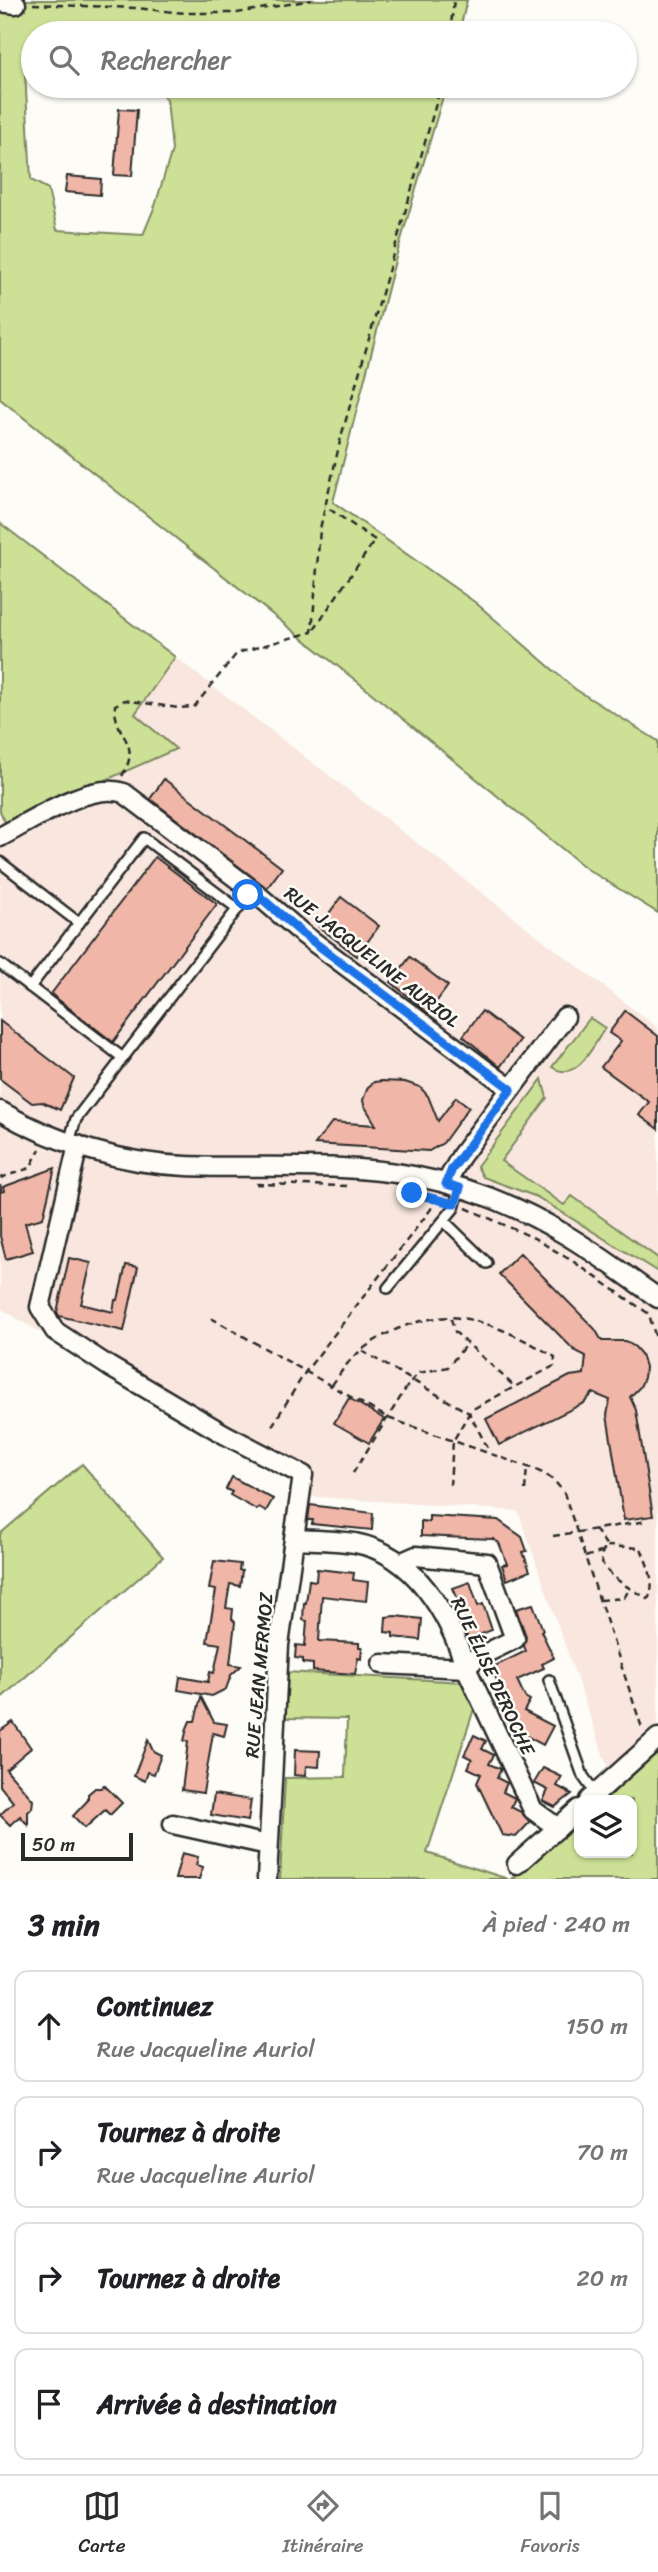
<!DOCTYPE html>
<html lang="fr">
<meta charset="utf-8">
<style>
:root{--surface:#fff;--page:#f2f2f2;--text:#202124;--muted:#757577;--line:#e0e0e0;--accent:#2b2b2b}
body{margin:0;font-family:Sriracha,sans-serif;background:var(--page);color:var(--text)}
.controls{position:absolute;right:21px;bottom:21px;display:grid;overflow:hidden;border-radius:14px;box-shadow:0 2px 5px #0004}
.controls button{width:63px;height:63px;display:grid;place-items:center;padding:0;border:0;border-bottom:2px solid var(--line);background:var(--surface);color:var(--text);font:35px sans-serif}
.scale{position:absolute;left:21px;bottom:18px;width:112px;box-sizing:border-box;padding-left:7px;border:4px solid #2b2b2b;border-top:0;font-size:19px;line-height:24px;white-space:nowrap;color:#2b2b2b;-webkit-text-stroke:5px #fdfcf7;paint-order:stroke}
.stop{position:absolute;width:21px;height:21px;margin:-16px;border:5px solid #1a73e8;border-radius:50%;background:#fff}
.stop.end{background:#1a73e8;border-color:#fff;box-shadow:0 2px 7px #0008}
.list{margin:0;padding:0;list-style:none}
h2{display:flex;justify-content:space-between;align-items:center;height:91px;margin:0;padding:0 28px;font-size:30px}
h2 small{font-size:23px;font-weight:400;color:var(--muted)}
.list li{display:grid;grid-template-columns:46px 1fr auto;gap:21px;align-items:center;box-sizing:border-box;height:112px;margin:0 14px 14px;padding:0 14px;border:2px solid var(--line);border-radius:14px}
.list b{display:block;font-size:26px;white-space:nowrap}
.list p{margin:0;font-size:23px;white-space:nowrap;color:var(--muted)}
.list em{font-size:23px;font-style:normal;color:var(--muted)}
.icon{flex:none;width:38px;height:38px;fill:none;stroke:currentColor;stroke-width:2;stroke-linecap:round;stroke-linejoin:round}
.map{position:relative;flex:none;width:658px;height:1879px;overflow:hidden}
.search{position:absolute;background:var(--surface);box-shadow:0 2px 5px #0004;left:21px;right:21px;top:21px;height:77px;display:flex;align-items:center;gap:18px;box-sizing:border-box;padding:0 24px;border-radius:38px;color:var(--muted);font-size:26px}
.sheet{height:595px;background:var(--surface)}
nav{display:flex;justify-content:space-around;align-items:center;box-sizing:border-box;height:98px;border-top:2px solid var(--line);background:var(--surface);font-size:19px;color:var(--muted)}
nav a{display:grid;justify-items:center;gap:4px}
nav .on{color:var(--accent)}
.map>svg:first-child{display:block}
.built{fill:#f9e7df}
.green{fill:#cce196;stroke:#7c8660;stroke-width:2}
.building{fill:#f0b7a8;stroke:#2b2b2b;stroke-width:2}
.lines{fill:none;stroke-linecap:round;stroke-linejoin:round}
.service-casing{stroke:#2b2b2b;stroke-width:14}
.minor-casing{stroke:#2b2b2b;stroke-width:23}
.path{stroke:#2b2b2b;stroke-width:2.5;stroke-dasharray:7 5;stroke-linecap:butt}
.service{stroke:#fdfcf7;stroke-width:9}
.minor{stroke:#fdfcf7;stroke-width:18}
.route{stroke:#1a73e8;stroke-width:9}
.labels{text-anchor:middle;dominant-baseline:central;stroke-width:5;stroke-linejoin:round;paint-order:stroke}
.street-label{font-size:19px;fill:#2b2b2b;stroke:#fdfcf7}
</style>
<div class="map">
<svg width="658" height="1879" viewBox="0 0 658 1879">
<rect width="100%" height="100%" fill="#fdfcf7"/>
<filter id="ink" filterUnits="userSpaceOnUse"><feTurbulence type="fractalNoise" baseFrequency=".0143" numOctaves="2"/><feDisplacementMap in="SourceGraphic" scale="14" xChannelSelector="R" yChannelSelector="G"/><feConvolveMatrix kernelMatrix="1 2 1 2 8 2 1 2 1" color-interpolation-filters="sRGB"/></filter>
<g filter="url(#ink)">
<path class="built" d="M175 657 658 1028V1752L616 1791 518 1511 290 1495 291 1480 188 1422 0 1308V811L6 824 176 750 135 715Z"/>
<g class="green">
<path d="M0 0H467L459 33H33V61L25 72 31 180 48 189 57 230 143 235 155 206 172 150 167 100 155 86H446L396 257 333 502 476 603 575 689 658 741V913L587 869 359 683 0 399Z"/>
<path d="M0 523 175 657 135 714 176 749 6 824 0 811Z"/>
<path d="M590 1018 605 1028C593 1046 577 1084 552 1067Z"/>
<path d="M542 1079 547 1098 501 1161 564 1205 572 1196 658 1258V1272L537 1197 483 1177 477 1166Z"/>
<path d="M82 1464 163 1557 0 1699V1534Z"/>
<path d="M286 1672 464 1682 474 1709 427 1853 508 1879H280L285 1778 345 1777 347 1719 284 1718Z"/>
<path d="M658 1752V1879H511L579 1822V1853H632V1800H605Z"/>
</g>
<g class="building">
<path d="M119 109 137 110 132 176 114 175Z"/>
<path d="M67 176 101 179 100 195 65 192Z"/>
<path d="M164 779 282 868 267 888 150 799Z"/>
<path d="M155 857 217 904 113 1042 51 994Z"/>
<path d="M341 897 379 926 357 956 319 927Z"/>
<path d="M410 957 448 986 428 1013 391 982Z"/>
<path d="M482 1011 520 1040 500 1067 463 1036Z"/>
<path d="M625 1011 658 1036V1129L639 1115 649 1102 601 1067 621 1041 609 1033Z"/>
<path d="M0 1021 74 1078 60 1110 42 1102 32 1103 0 1079Z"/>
<path d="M382 1081 405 1082 420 1087 428 1096 438 1121 456 1097 469 1107 443 1143 429 1151 315 1144 332 1122 376 1125 364 1105 363 1100 368 1087 374 1082Z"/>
<path d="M55 1168 43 1218 25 1223 33 1251 6 1259 0 1236V1192L4 1191 3 1187Z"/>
<path d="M520 1253 595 1329 602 1341H625L635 1347 641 1354 645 1367 644 1378 640 1387 630 1397 636 1410 653 1516 624 1520 607 1415 610 1400 593 1393 584 1403 499 1445 486 1419 570 1376 584 1374 586 1356 574 1350 499 1274Z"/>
<path d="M69 1258 91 1263 81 1304 113 1312 115 1300H118L126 1265 138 1267 124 1331 59 1316 57 1312Z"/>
<path d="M349 1398 384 1419 369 1443 334 1423Z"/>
<path d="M232 1477 273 1499 266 1511 259 1507 257 1510 230 1495 232 1492 226 1489Z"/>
<path d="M310 1505 373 1513 372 1530 312 1524 313 1520H308Z"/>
<path d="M429 1516 498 1520 522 1537 527 1551 523 1552 530 1571 507 1580 502 1565 507 1564 499 1543 493 1539 421 1536V1521L429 1522Z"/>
<path d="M214 1561 240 1564 239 1570 242 1571 240 1586 230 1584 226 1608 233 1609 232 1619 235 1622 230 1664 241 1666 231 1675 226 1689 212 1696 178 1690 180 1677 208 1682 210 1672 214 1673 220 1644 207 1642 216 1590 209 1589Z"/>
<path d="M317 1569 354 1573 353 1580 368 1582 366 1601 322 1596 319 1641 359 1643V1647H362L361 1659 358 1658 355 1674 313 1671V1664L303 1663V1659L295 1658 296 1645 305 1646 307 1621 303 1620 304 1603H306L309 1580 316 1581Z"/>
<path d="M470 1582 478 1606 483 1604 492 1630 468 1639 463 1625 468 1624 453 1588Z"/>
<path d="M533 1604 543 1630 541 1631 554 1658 542 1664 544 1668 517 1680 525 1697 530 1700 524 1711 553 1726 543 1745 511 1728 499 1705 507 1701 491 1668 526 1651 524 1646 526 1636 516 1609Z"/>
<path d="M395 1616 422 1619 420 1640 393 1637V1633L385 1632 386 1617Z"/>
<path d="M201 1697 214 1722 227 1724 224 1736 213 1733 203 1793 182 1790 188 1742 184 1741 187 1728 190 1721H195Z"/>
<path d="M13 1722 31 1748 6 1769 33 1800 32 1808 28 1812V1825L20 1816 10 1825 0 1815 13 1802 0 1786V1731Z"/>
<path d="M474 1735 486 1741 482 1749 494 1755 489 1764 501 1769 497 1778 507 1783 503 1792 515 1798 511 1807 521 1812 530 1822 516 1837 502 1835 477 1783 481 1774 468 1768 472 1759 464 1755Z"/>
<path d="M148 1740 153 1751 161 1755 154 1774 148 1772 145 1781 134 1776Z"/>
<path d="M295 1750 320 1751 319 1767 306 1766 305 1776 294 1775Z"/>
<path d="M543 1768 562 1777 557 1786 572 1794 555 1807 543 1801 548 1790 534 1783Z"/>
<path d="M104 1785 122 1803 110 1815 105 1810 85 1828 73 1816 88 1800V1794L95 1788H101Z"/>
<path d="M214 1794 251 1800 248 1821 211 1815Z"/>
<path d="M182 1853 198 1857 196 1865 203 1867 199 1879H175Z"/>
</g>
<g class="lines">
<defs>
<g id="service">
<path d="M0 862 79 923"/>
<path d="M0 964 123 1058"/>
<path d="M30 987 144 838 238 909"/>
<path d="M69 1142 76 1119 252 890"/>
<path d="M444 1221 487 1263"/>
<path d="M388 1288 454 1208 460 1188"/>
<path d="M549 1680 583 1776 596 1794"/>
</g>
<g id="minor">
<path d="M0 2 16 4"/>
<path d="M0 837C31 821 90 781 124 793L252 890 303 934 511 1089 461 1156 446 1183"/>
<path d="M511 1089 565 1017"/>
<path d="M0 1111C55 1143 123 1164 186 1166 262 1169 339 1162 414 1176 467 1186 520 1207 566 1235 598 1254 628 1277 658 1298"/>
<path d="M78 1145 40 1307 55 1331 110 1367 224 1434 303 1475 279 1645 267 1879"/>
<path d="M295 1539C314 1540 336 1540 355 1543 415 1554 449 1615 466 1668L533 1810 558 1828"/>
<path d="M382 1664 466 1668 476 1658 515 1639 487 1563 416 1556 400 1563"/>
<path d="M589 1800 658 1738"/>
<path d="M173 1824 268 1845"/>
<path d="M517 1864 579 1809"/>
</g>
</defs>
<use href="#service" class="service-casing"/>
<use href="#minor" class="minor-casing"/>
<g class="path">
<path d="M33 4 136 8 185 13H237L312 0"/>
<path d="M450 33 454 0"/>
<path d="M314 629 375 540 325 506"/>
<path d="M122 776C143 741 114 739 115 705L125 700 178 708 194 707 237 653 312 632 320 529 341 437 441 86"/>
<path d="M0 1178 30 1168 40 1149"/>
<path d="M256 1184 350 1186"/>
<path d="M0 1185 1 1191"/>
<path d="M466 1208 534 1238 574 1262 649 1314 658 1346"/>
<path d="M211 1318 388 1418 531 1468C547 1474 555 1480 564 1493L643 1731"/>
<path d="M451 1319 455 1332 515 1387"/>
<path d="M362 1351 469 1413 490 1452"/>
<path d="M332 1385C337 1378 342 1370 348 1363 372 1335 424 1313 460 1318 492 1322 528 1341 555 1357L554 1366 471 1410 453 1441 450 1485"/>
<path d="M272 1426 306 1371 431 1209 434 1198"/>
<path d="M353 1473 410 1382 419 1373 448 1367 467 1343"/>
<path d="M525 1490 527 1467"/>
<path d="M595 1529 607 1546C585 1567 632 1589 648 1599 657 1583 647 1565 641 1548L607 1546"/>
<path d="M553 1536 647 1521"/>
<path d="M585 1557 601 1552"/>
<path d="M600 1600 624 1598 630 1588"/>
</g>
<use href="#service" class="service"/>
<use href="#minor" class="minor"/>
</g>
</g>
<g class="lines" filter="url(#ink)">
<path class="route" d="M248 895 252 890 303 934 511 1089 452 1169 446 1184 460 1188 455 1204 412 1193"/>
</g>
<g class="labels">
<g class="street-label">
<text transform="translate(372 957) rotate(38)">RUE JACQUELINE AURIOL</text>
<text transform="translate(259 1675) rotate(-85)">RUE JEAN MERMOZ</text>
<text transform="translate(493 1676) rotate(65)">RUE ÉLISE DEROCHE</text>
</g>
</g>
</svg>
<div class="controls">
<button><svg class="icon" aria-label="layers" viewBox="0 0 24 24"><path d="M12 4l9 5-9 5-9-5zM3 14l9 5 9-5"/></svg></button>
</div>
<div class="scale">50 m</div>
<div class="stop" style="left:248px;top:895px"></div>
<div class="stop end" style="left:412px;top:1193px"></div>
<div class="search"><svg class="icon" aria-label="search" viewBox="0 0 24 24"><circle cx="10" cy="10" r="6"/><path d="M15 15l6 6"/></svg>Rechercher</div>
</div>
<section class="sheet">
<h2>3 min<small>À pied · 240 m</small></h2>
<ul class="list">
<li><svg class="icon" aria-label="ahead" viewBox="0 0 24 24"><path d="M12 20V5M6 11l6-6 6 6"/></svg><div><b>Continuez</b><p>Rue Jacqueline Auriol</p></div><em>150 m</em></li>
<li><svg class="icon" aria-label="right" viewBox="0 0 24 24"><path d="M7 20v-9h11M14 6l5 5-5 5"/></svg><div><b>Tournez à droite</b><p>Rue Jacqueline Auriol</p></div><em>70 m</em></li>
<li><svg class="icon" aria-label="right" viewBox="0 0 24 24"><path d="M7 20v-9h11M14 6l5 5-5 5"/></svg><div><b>Tournez à droite</b></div><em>20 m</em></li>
<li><svg class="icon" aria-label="arrive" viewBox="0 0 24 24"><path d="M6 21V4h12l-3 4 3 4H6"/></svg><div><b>Arrivée à destination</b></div></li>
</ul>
</section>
<nav>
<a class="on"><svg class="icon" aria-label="map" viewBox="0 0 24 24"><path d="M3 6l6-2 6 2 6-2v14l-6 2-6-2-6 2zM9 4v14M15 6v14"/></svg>Carte</a>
<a><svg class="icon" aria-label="directions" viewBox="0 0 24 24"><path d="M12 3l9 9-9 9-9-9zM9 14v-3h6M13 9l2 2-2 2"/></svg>Itinéraire</a>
<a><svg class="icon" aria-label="saved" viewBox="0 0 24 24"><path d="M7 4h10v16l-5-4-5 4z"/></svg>Favoris</a>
</nav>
